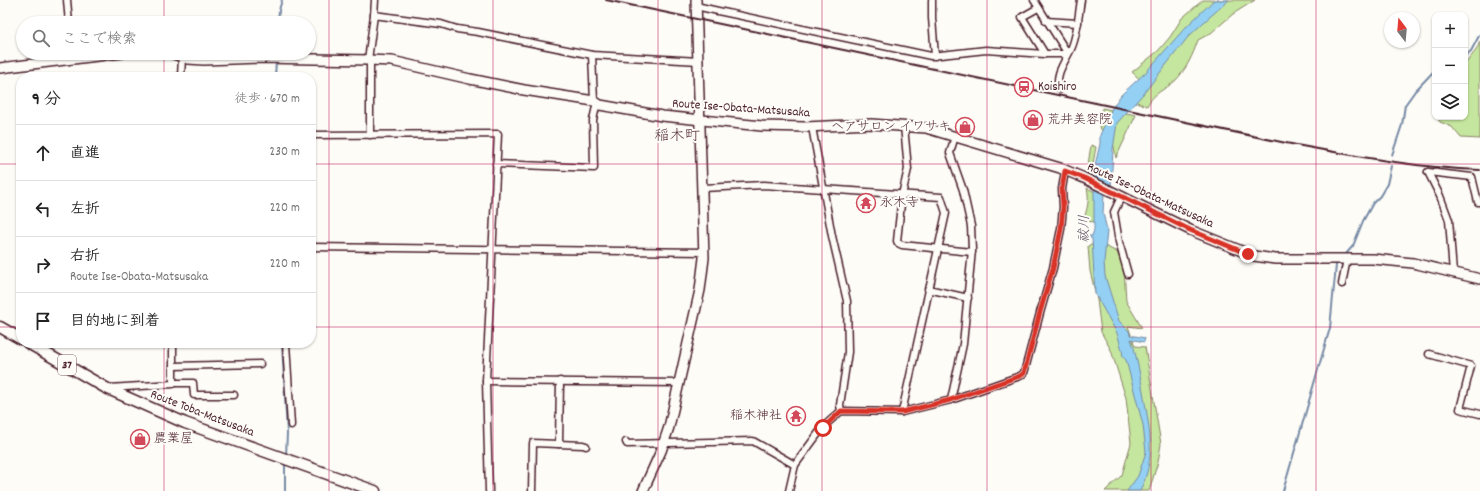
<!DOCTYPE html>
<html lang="ja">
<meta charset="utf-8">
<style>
:root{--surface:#fff;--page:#f6f6f6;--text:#222;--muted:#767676;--line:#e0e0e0}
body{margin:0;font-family:Dekko,"Klee One",sans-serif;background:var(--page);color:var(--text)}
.controls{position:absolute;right:12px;top:12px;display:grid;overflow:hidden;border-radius:8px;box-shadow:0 1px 3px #0004}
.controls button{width:36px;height:36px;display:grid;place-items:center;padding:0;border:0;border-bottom:1px solid var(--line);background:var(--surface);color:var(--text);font:20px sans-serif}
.compass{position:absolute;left:1384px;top:12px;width:36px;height:36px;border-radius:50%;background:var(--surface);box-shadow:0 1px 3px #0004;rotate:344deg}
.stop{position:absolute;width:12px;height:12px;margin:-9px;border:3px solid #d93025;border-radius:50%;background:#fff}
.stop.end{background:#d93025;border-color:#fff;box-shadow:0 1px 4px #0008}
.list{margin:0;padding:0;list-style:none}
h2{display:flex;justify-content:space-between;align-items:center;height:52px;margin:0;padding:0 16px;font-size:17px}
h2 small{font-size:13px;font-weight:400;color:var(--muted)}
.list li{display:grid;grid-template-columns:26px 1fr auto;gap:12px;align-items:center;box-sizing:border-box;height:56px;padding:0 16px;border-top:1px solid var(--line)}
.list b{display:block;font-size:15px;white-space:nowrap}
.list p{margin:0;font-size:13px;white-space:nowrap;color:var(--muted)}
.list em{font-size:13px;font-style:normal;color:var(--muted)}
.icon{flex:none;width:22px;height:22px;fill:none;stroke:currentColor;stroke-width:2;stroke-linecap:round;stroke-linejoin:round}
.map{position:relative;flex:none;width:1480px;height:491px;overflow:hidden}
.search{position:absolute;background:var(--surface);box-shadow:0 1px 3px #0004;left:16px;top:16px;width:300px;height:44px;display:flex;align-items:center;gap:10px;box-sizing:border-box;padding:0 14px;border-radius:22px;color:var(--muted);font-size:15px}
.panel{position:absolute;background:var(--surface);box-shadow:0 1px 3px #0004;left:16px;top:72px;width:300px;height:276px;border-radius:16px}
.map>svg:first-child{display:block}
.green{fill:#c5e69e;stroke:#888264}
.water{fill:#93d0f4;stroke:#7689a4}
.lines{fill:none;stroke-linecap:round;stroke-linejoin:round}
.stream{stroke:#7689a4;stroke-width:2}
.street-casing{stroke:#4a1f2b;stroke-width:9}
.secondary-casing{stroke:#4a1f2b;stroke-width:12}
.primary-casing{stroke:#4a1f2b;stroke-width:13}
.street{stroke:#fdfcf7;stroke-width:6}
.secondary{stroke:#fdfcf7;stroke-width:9}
.primary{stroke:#fdfcf7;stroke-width:10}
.rail{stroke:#4a1f2b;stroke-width:2}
.route{stroke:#d93025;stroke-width:5}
.grid{fill:none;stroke:#c2185b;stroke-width:1;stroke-opacity:0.55}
.labels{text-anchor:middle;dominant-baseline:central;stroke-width:4;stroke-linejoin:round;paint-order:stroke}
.shield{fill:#fdfcf7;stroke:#806168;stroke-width:1}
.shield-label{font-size:12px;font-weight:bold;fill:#4a1f2b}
.poi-label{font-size:13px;fill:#4a1f2b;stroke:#fdfcf7;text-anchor:start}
.street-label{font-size:13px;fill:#4a1f2b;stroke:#fdfcf7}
.water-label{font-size:14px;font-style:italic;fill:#605467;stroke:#fdfcf7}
.quarter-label{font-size:15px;fill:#4a1f2b;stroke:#fdfcf7}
</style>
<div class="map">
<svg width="1480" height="491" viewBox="0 0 1480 491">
<rect width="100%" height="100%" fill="#fdfcf7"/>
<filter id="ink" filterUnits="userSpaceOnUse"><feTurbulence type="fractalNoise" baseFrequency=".025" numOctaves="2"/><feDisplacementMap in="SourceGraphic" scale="8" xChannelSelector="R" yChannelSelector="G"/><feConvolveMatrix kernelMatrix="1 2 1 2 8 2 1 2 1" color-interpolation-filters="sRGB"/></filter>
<g filter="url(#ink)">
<g class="green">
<path d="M1203 0H1255L1233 14 1211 33 1198 40C1193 55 1186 70 1175 81 1165 90 1154 92 1147 106L1134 101 1148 87 1132 72 1158 51 1170 37 1182 18Z"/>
<path d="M1480 41V139L1461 138 1452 127 1440 122 1437 117H1465V64L1477 49Z"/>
<path d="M1102 108 1136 115 1116 158 1113 142 1099 127Z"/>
<path d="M1091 145 1096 147 1091 174 1087 171Z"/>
<path d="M1087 188 1095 192 1096 222 1083 221C1087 210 1090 200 1087 188Z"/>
<path d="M1091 244 1107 247 1117 252 1124 268 1126 301 1142 328 1128 326 1135 346 1145 347 1161 444 1158 462 1149 491H1105L1122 475 1131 443 1126 398 1111 350 1101 332 1097 300 1090 271 1088 246Z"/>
</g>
<path class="water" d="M1214 0H1229L1204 22 1188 37 1144 93 1117 123 1113 149 1111 188 1104 194 1103 213 1107 230 1104 262 1105 276 1119 321 1129 331 1130 335 1145 338 1144 342 1131 339 1134 348C1138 364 1141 380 1144 397 1150 431 1156 458 1140 491H1127L1138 476 1146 452 1143 425 1126 360 1123 357 1122 350 1117 333 1095 294 1092 238 1079 237 1077 235 1092 236 1094 230V180L1095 165 1100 144V135L1112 108 1121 95 1146 72 1185 28Z"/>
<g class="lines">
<g class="stream">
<path d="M278 23 279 10 282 0"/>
<path d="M1465 56 1471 51 1480 34"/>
<path d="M275 77 276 61"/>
<path d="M1392 155 1402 125 1405 105 1415 91 1435 70"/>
<path d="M1345 255 1353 246 1363 221 1373 203 1380 196 1387 184 1391 166"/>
<path d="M282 343 287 433 286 456"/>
<path d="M285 491V462"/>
<path d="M1283 491 1330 328 1336 265"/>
</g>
<defs>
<g id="street">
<path d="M67 0 69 23"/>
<path d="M932 0V18L935 56"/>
<path d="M1034 0 1068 54"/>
<path d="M696 6 718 11 931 56 986 50 1045 54H1068"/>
<path d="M1038 8 1022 17 1045 54"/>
<path d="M374 15 375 0"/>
<path d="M1046 21 1078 23"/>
<path d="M592 55 594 101"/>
<path d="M368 60 374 15 441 24 457 29 478 32 592 55 699 61"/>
<path d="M181 77 182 57"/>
<path d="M1060 89C1053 76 1066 60 1071 49 1073 45 1074 41 1075 37 1078 25 1079 12 1081 0"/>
<path d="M904 126 908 169 902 195 897 241 898 243 902 245 972 252"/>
<path d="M812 127 832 236 847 301 848 352 840 405 841 411"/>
<path d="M311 135 498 134 486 381 489 491"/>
<path d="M370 135V60"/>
<path d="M496 164 594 168 593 120 597 102"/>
<path d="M1428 172 1440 196 1449 220 1453 273"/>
<path d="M1428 172 1472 177 1478 202H1480"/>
<path d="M703 188 764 185 941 197 946 213 902 412"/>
<path d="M1121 197 1114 212 1119 242 1128 274"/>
<path d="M311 247 704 252"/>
<path d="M1342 284 1347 259"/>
<path d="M928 289 968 298"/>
<path d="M286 343 291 425"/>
<path d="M1429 354 1471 366 1460 409 1480 414"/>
<path d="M173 366 260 364"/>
<path d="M486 381 679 383"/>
<path d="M173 383H193L194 395H234"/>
<path d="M109 388 173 384V343"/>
<path d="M951 400 963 344 972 250 971 226 963 190 950 153 955 136"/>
<path d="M626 442 627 444 753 441 795 465"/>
<path d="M559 444 560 381"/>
<path d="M532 491 533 443 583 445 586 446"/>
<path d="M789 491 795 465 823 427 841 411 902 412 951 400 1020 376 1024 373 1040 313 1053 268 1061 229 1063 207 1062 189 1065 171"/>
</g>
<g id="secondary">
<path d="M171 53 188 59 204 60 260 58 368 60 392 61 470 79 524 90 594 101 600 105 662 116 762 126 805 127 871 124 926 128 1060 168 1084 178 1190 230 1254 256 1275 259H1373L1413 263 1480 279"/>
<path d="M0 68 122 53"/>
<path d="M643 491 661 451 669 427 700 290 704 258 696 0"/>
</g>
<g id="primary">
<path d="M0 327 21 339"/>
<path d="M28 343 106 388 185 423 375 491"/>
</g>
</defs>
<use href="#street" class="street-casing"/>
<use href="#secondary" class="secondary-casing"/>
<use href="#primary" class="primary-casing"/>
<use href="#street" class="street"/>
<use href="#secondary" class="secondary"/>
<use href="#primary" class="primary"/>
<path class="rail" d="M606 0 1286 143C1350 155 1415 168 1480 170"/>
</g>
</g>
<g class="lines" filter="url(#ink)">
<path class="route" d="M823 428 841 411 902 412 927 406 950 400 1020 376 1024 373 1040 312 1053 268 1061 229 1063 207 1062 189 1065 171 1084 178 1190 230 1248 254"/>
</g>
<path class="grid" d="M164 0V23M329 0V491M493 0V491M658 0V491M822 0V491M987 0V491M1151 0V491M1316 0V491M164 53V77M0 164H21M311 164H1480M0 327H21M311 327H1480M164 343V491"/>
<defs>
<symbol id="station-ring" viewBox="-11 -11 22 22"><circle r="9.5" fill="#fdfcf7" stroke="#d1495b" stroke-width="1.5"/><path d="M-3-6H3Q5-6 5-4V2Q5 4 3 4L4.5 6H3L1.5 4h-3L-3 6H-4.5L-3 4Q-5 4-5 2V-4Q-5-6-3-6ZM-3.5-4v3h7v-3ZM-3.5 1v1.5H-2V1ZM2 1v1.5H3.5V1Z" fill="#d1495b"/></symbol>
<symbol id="shop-ring" viewBox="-11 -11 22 22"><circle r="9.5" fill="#fdfcf7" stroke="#d1495b" stroke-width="1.5"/><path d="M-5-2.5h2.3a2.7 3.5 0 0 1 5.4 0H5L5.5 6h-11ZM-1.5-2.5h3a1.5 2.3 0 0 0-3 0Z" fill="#d1495b"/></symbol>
<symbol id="temple-ring" viewBox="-11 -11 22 22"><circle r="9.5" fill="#fdfcf7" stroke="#d1495b" stroke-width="1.5"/><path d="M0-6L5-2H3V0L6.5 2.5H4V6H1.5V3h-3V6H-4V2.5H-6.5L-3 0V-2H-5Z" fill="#d1495b"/></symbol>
</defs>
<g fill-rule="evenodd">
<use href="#station-ring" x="1013" y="76" width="22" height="22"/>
<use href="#shop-ring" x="1022" y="109" width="22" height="22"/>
<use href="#shop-ring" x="954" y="116" width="22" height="22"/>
<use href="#temple-ring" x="855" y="192" width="22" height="22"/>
<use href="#temple-ring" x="785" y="405" width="22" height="22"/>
<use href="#shop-ring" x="129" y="428" width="22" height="22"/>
</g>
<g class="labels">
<rect class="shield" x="58" y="355" width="18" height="20" rx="3"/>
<g class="shield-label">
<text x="67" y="365">37</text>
</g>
<g class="poi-label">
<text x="1038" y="87">Koishiro</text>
<text x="1047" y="120">荒井美容院</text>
<text x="951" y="127" text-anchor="end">ヘアサロン イワサキ</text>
<text x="880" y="203">永木寺</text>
<text x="782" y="416" text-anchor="end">稲木神社</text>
<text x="154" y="439">農業屋</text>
</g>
<g class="street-label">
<text transform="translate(741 109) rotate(4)">Route Ise-Obata-Matsusaka</text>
<text transform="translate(1150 196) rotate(25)">Route Ise-Obata-Matsusaka</text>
<text transform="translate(202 414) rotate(21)">Route Toba-Matsusaka</text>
</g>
<g class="water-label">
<text transform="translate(1085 229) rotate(-89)">祓川</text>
</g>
<g class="quarter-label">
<text x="677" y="137">稲木町</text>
</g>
</g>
</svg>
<div class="controls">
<button>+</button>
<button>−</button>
<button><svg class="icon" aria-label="layers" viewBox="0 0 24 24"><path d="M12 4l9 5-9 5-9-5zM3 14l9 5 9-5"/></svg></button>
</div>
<svg class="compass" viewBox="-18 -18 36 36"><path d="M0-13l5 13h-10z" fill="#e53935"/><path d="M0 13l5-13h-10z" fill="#767676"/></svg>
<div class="stop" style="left:823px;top:428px"></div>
<div class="stop end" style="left:1248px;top:254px"></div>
<div class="search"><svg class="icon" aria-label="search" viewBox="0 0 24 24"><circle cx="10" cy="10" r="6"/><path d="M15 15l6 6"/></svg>ここで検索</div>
<section class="panel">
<h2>9 分<small>徒歩 · 670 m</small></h2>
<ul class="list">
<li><svg class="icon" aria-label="ahead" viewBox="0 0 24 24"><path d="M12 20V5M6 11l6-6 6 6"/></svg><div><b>直進</b></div><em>230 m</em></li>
<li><svg class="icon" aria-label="left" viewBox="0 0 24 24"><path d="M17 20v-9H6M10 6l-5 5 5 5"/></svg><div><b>左折</b></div><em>220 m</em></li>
<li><svg class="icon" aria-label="right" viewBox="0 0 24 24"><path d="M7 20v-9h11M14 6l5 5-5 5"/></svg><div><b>右折</b><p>Route Ise-Obata-Matsusaka</p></div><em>220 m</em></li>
<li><svg class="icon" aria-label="arrive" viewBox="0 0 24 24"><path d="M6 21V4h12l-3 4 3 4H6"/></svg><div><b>目的地に到着</b></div></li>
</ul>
</section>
</div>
